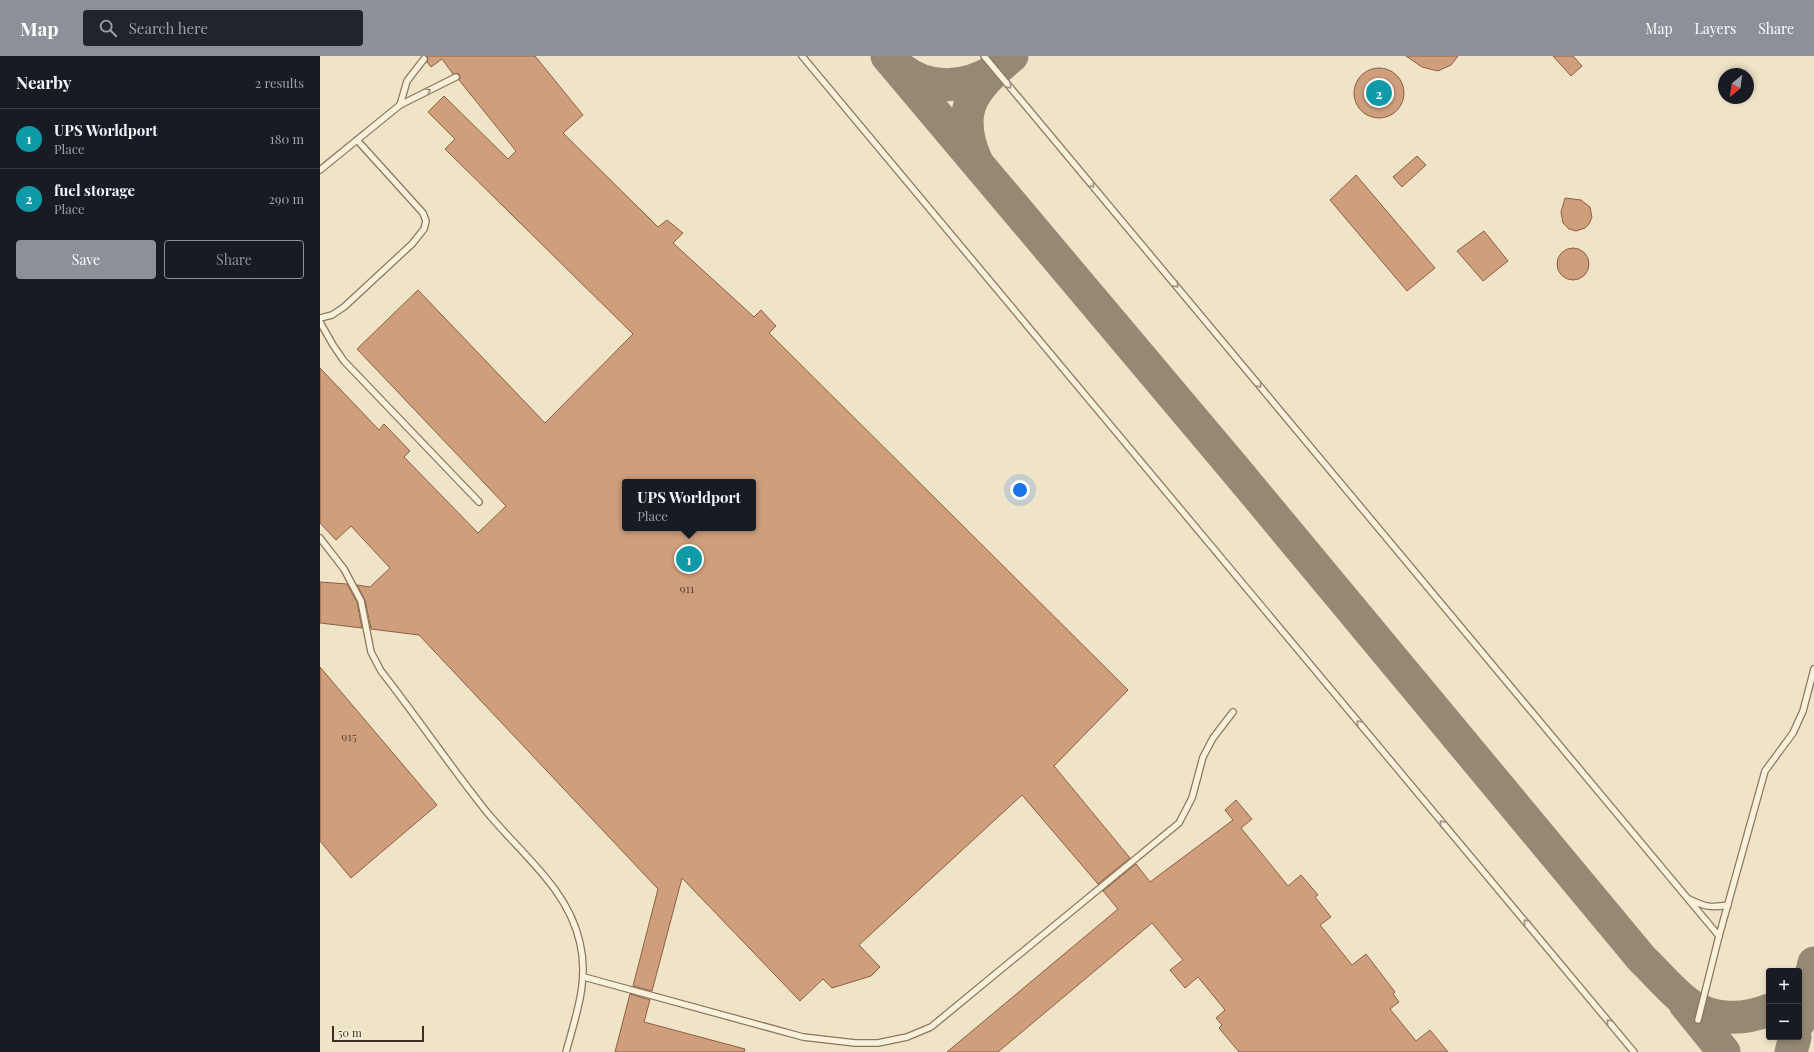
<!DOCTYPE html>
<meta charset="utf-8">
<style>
:root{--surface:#171b24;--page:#20242c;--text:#f1f3f6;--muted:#9ea1a6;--line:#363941;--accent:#8c9099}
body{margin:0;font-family:"Playfair Display",serif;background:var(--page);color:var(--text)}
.controls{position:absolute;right:12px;bottom:12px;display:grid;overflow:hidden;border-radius:4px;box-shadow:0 2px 6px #0003}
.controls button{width:36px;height:36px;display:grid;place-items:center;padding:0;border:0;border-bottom:1px solid var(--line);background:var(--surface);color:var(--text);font:20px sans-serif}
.compass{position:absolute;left:1398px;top:12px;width:36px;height:36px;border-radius:50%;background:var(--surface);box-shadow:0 2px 6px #0003;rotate:209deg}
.scale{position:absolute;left:12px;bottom:10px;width:92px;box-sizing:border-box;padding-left:4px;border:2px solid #3d2e20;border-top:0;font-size:11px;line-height:14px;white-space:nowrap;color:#3d2e20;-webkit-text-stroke:3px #f7eed8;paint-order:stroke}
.you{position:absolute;left:700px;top:434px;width:14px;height:14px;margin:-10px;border:3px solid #fff;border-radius:50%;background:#1a73e8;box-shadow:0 0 0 6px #1a73e833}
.badge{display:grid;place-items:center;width:26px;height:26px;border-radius:50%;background:var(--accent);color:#fff;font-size:13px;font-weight:700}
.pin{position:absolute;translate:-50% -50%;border:2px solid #fff;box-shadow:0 1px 4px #0006}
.popup{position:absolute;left:302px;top:423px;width:134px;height:52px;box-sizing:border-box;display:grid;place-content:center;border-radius:4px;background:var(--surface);filter:drop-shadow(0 1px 3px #0005);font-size:13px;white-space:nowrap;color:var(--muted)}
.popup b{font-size:15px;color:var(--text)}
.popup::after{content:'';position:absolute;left:50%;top:100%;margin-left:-8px;border:8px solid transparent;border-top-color:var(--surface)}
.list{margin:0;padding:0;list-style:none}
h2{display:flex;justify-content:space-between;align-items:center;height:52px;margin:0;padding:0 16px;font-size:17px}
h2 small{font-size:13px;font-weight:400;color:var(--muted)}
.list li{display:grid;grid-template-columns:26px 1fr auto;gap:12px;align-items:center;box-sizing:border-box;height:60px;padding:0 16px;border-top:1px solid var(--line)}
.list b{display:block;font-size:15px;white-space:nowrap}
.list p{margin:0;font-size:13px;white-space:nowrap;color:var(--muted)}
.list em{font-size:13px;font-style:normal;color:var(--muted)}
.actions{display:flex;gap:8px;padding:12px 16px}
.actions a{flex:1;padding:9px 0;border:1px solid var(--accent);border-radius:4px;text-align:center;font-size:14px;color:var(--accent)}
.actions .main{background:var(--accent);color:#fff}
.icon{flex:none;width:22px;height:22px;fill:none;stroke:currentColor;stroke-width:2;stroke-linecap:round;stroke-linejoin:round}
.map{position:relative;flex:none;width:1494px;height:996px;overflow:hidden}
header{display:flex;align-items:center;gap:24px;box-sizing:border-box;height:56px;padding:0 20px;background:var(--accent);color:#fff}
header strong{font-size:19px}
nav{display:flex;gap:22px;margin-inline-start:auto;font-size:14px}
.search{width:280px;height:36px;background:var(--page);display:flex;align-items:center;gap:10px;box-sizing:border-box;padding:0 14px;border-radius:4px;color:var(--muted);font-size:15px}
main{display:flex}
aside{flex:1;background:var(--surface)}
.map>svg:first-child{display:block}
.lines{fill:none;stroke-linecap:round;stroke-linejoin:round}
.taxiway{stroke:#968974;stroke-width:33}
.building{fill:#cf9f7d;stroke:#8d5f41;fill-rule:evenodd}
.lane-casing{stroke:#8d765c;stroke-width:8}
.lane{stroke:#faf1dc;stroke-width:5.5}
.oneway{stroke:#9c907e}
.labels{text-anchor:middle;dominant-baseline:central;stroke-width:3;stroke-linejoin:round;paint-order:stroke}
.number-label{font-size:12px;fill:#624a37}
</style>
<header>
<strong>Map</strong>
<div class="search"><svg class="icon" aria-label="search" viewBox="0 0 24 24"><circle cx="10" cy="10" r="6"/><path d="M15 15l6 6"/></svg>Search here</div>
<nav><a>Map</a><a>Layers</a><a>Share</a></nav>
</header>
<main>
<aside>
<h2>Nearby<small>2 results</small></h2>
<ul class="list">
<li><span class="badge" style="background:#0f9aa8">1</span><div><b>UPS Worldport</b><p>Place</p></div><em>180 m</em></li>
<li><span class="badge" style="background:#0f9aa8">2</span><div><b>fuel storage</b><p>Place</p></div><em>290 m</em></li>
</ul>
<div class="actions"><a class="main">Save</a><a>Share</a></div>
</aside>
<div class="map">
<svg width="1494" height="996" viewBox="0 0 1494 996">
<rect width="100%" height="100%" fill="#f0e4c8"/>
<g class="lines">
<g class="taxiway">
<path d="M567 0 919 418 1322 903C1338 918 1352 936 1369 948 1392 965 1424 964 1449 954"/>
<path d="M580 12C609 36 646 32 675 14"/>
<path d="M656 104C634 54 654 31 692 0"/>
<path d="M1365 948 1404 996"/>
<path d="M1479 966 1494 907"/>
<path d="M1471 996 1475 981"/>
</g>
</g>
<g class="building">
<path d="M107 0H215L263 59 243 77 338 171 347 164 363 177 353 187 434 261 441 254 456 270 449 277 808 634 734 710 810 802 778 828 702 739 539 889 560 911 551 920 512 932 503 923 480 945 362 822 332 935 313 930 338 833 99 579 51 573 45 544 37 529 50 531 70 512 31 470 16 484 0 467V312L59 374 64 368 90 395 84 401 158 477 186 450 37 293 98 234 225 367 313 278 125 93 135 83 108 56 124 40 188 103 196 95 139 24 140 21 139 18H133L122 3 111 11 107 6 108 3ZM305 426H433V472H305Z"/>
<path d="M1086 0H1138L1131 9 1118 15 1102 11Z"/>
<path d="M1233 0H1253L1262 10 1251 20Z"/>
<circle cx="1059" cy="37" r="25"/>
<path d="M1097 100 1106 109 1082 131 1073 121Z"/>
<path d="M1036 119 1115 212 1087 235 1010 144Z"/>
<path d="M1245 142 1261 144 1270 151 1272 161 1269 168 1265 172 1256 175 1249 173 1243 167 1241 156Z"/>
<path d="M1164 175 1188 205 1163 225 1137 195Z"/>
<circle cx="1253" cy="208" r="16"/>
<path d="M0 526 27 528 37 546 42 572 0 567Z"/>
<path d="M0 611 117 749 31 822 0 785Z"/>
<path d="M916 744 932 763 921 772 968 830 981 819 998 839 995 841 1011 861 1000 869 1032 909 1046 898 1075 936 1073 938 1079 946 1070 953 1096 985 1110 974 1128 996H919L899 972 902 969 896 962 905 954 878 921 865 932 850 914 863 904 832 867 678 996H627L798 853 783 835 816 808 830 826 913 764 905 754Z"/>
<path d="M310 938 330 944 324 966 425 993 424 996H295Z"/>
</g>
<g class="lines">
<defs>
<g id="lane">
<path d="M482 0 1314 996"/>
<path d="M664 0 1399 880"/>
<path d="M80 49 87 25 104 3"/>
<path d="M0 114 80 49 136 21"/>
<path d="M0 262 12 259 24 251 92 188 104 173 106 165 103 157 37 84"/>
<path d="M0 266 13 289 24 305 159 446"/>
<path d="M0 482 24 513 41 545 51 596 61 615C97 661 130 710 166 755 200 797 248 832 260 887 269 925 256 959 246 996"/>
<path d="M1369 843C1385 851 1391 852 1408 849"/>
<path d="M264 921 483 981 535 987H558L587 981 611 971 859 767 872 742 883 701 893 682 913 656"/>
<path d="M1378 964 1399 880 1445 715 1473 677 1483 655 1494 613"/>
</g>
</defs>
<use href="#lane" class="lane-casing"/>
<use href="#lane" class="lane"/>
</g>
<defs><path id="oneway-chevron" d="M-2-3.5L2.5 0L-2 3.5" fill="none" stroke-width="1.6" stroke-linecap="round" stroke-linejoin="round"/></defs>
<g class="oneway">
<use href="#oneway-chevron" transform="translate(689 30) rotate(50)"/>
<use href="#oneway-chevron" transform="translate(108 35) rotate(-26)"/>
<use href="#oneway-chevron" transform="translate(772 129) rotate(50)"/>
<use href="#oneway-chevron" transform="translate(856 229) rotate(50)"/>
<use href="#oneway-chevron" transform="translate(939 329) rotate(50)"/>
<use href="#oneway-chevron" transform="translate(1039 667) rotate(-130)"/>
<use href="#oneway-chevron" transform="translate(1122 767) rotate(-130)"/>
<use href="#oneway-chevron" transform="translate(1206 866) rotate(-130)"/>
<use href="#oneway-chevron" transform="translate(1289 966) rotate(-130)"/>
</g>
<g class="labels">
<g class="number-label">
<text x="367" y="532">911</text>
<text x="29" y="680">915</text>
</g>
</g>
</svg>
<div class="controls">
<button>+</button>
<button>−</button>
</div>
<svg class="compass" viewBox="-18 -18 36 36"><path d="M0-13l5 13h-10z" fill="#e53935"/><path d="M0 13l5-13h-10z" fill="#9ea1a6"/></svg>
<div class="scale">50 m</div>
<div class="you"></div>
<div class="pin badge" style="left:369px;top:503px;background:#0f9aa8">1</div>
<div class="popup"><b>UPS Worldport</b>Place</div>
<div class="pin badge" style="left:1059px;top:37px;background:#0f9aa8">2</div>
</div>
</main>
